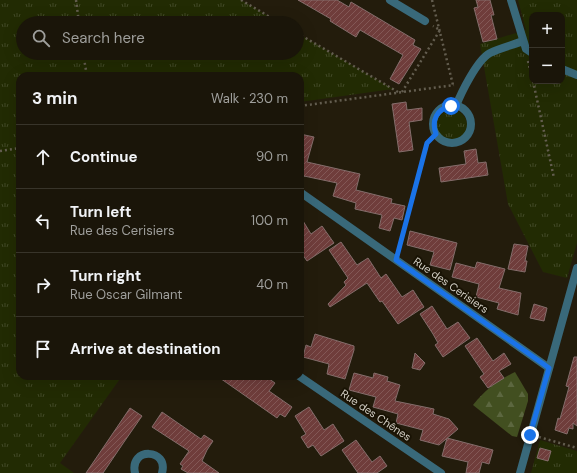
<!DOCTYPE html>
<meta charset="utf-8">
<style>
:root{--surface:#1a1509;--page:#231e12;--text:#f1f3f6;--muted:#9f9f9c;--line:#38342a}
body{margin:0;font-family:"DM Sans",sans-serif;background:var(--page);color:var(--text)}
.controls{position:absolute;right:12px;top:12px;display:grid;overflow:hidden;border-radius:8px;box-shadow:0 4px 16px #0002}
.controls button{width:36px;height:36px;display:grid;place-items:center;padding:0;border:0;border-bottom:1px solid var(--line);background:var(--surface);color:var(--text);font:20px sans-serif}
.stop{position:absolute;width:12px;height:12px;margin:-9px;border:3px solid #1a73e8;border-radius:50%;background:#fff}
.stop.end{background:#1a73e8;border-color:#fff;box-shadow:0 1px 4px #0008}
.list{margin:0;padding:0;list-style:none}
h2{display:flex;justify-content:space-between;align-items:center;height:52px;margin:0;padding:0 16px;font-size:17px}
h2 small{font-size:13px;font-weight:400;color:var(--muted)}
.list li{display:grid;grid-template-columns:26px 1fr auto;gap:12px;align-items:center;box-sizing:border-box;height:64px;padding:0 16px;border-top:1px solid var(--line)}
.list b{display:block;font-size:15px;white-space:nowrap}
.list p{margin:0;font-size:13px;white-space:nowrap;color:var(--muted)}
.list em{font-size:13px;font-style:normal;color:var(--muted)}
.icon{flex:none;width:22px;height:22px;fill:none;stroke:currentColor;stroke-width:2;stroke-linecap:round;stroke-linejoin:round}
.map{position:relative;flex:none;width:577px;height:473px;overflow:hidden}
.search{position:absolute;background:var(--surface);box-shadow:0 4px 16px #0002;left:16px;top:16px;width:288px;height:44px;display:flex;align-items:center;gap:10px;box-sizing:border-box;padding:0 14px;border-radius:22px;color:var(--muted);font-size:15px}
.panel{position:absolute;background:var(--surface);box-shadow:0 4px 16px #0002;left:16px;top:72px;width:288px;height:308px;border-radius:12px}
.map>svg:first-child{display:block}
.grass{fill:url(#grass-tufts);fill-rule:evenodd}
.forest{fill:url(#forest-firs)}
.building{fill:url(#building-hatch);stroke:#846d6b}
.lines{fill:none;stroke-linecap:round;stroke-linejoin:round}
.path{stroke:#635d4f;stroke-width:2.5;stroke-dasharray:2 3;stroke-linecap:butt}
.minor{stroke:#39697a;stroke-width:8}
.route{stroke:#1a73e8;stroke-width:5}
.labels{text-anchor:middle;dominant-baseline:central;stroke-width:4;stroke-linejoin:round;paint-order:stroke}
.street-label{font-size:11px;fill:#d5d1c7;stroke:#191304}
</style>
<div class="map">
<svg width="577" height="473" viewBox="0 0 577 473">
<defs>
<pattern id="grass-tufts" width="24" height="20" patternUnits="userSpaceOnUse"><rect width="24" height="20" fill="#222b03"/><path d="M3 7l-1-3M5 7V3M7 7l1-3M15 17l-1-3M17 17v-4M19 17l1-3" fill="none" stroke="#414926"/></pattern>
<pattern id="forest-firs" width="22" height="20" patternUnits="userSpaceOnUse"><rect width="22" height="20" fill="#424f20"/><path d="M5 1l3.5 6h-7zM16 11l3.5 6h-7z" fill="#5c673f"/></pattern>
<pattern id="building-hatch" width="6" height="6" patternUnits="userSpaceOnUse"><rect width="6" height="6" fill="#6f3d3b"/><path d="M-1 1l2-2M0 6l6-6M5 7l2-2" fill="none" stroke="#835856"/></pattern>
</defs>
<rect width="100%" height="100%" fill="#231c0c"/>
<g class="grass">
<path d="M0 0H241L280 23H23V53H297V33L393 89 300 102V76H20V376H122L60 463 74 473H0Z"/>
<path d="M518 0H577V243L567 278 543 272 508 204 480 44 526 30ZM532 15H562V81H532Z"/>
<circle cx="452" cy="125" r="15"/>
<path d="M540 440 577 451V473H531Z"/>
</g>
<path class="forest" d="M515 372 528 394V401L517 437 512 436 473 405C486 389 497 381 515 372Z"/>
<g class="building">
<path d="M298 0H337L349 7 351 2 415 40 413 45 421 49 399 84 390 79 403 55 360 30 356 37 330 21 331 19Z"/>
<path d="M476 0H490L494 15H491L497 39 483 42 474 8 478 7Z"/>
<path d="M406 102 407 110 422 108V120L409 122 413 150 399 152 392 104Z"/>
<path d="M300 134 314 137 307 162 360 174 356 190 392 199 391 203 405 206 402 220 394 218 390 231 379 228 382 215 355 209 356 203 333 196 337 183 304 176V177L300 176Z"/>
<path d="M476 149 478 163 486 162 488 175 441 182 439 168 466 164 464 151Z"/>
<path d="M300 216 311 234 322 226 334 243 307 261 300 251Z"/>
<path d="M410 231 457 243 450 270 430 265 434 252 407 245Z"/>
<path d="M341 242 357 265 368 258 381 278 386 274 402 297 413 290 424 307 398 324 382 301 380 302 367 283 330 307 328 304 346 285 344 282 348 278 329 250Z"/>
<path d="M514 244 528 246 525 261H527L525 272 508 269Z"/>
<path d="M477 262 505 269 499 288 521 293 518 315 497 309 499 303 476 297 479 284 452 277 456 263 475 268Z"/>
<path d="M534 304 547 308 544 321 530 318Z"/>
<path d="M432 306 447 329 458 322 470 338 443 357 435 345 438 343 433 334 420 314Z"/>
<path d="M315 334 354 346V350L345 379 327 374 329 364 303 357 306 345 311 347Z"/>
<path d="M477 338 493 361 504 353 511 364 499 371 504 378 488 388 480 377 484 374 465 346Z"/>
<path d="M415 353 425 363 420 370 412 368Z"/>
<path d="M574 357H577V426L573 423V429L569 428 567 434 555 430 558 418 560 419 569 387 566 386Z"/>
<path d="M354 373 373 378 374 373 388 377 387 381 400 385 395 401 434 409 433 414 449 419 458 429 439 445 420 440 423 430 396 423 398 414 373 407 376 397 349 390Z"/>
<path d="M217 376H265L275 383 269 391 292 407 285 417 280 414 277 418Z"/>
<path d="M309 407 324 430 333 424 344 441 321 456 313 445 308 448 301 437 306 434 295 416Z"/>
<path d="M130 408 142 416 124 442 103 473H86Z"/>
<path d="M162 412 201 439 204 435 213 441 207 450 202 461 219 473H188L181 469 183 466 180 464 189 451 152 427Z"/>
<path d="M447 438 493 450 489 464 482 462 479 473H466L468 462 442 456Z"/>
<path d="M356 440 372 462 380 456 387 466 377 473H358L342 450Z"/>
<path d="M540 448 551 451 548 461 537 458Z"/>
</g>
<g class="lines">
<g class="path">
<path d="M76 0 79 23"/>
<path d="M241 0 280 23"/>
<path d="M432 0 453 85"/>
<path d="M297 33 398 92"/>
<path d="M83 53 87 76"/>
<path d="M528 61 532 78"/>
<path d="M533 81 554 178"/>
<path d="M402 92 440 30 433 26"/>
<path d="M300 106 454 85"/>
<path d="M0 151 20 148"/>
<path d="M399 250 427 143 436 134"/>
<path d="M539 437 577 448"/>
</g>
<g class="minor">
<path d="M390 0 425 21"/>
<path d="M511 0 526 49 532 53"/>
<path d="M562 69 577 75"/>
<circle cx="452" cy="124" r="19"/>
<path d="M456 106C461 93 477 60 490 53 500 48 513 45 523 41"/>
<path d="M300 192 549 368"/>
<path d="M299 376 441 473"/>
<path d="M135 473C129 447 169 448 162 473"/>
<path d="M520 473 577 268"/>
</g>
</g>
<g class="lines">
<path class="route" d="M451 106C437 109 431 120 436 134L427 143 396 260 549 368 530 435"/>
</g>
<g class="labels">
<g class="street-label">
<text transform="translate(451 285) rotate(35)">Rue des Cerisiers</text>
<text transform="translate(376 415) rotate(34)">Rue des Chênes</text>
</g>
</g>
</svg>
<div class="controls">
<button>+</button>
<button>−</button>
</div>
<div class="stop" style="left:451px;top:106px"></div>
<div class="stop end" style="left:530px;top:435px"></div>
<div class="search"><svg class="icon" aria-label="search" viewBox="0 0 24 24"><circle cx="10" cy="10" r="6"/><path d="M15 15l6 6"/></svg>Search here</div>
<section class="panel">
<h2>3 min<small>Walk · 230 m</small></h2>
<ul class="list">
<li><svg class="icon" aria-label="ahead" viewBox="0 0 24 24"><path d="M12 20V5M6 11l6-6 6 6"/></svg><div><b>Continue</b></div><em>90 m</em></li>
<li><svg class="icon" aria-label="left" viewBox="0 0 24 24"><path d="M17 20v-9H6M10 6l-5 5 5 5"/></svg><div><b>Turn left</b><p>Rue des Cerisiers</p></div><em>100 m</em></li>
<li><svg class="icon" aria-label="right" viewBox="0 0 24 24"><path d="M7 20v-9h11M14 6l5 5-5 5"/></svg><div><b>Turn right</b><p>Rue Oscar Gilmant</p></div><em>40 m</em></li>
<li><svg class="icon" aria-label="arrive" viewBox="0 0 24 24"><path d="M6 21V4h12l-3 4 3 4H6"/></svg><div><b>Arrive at destination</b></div></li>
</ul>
</section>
</div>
